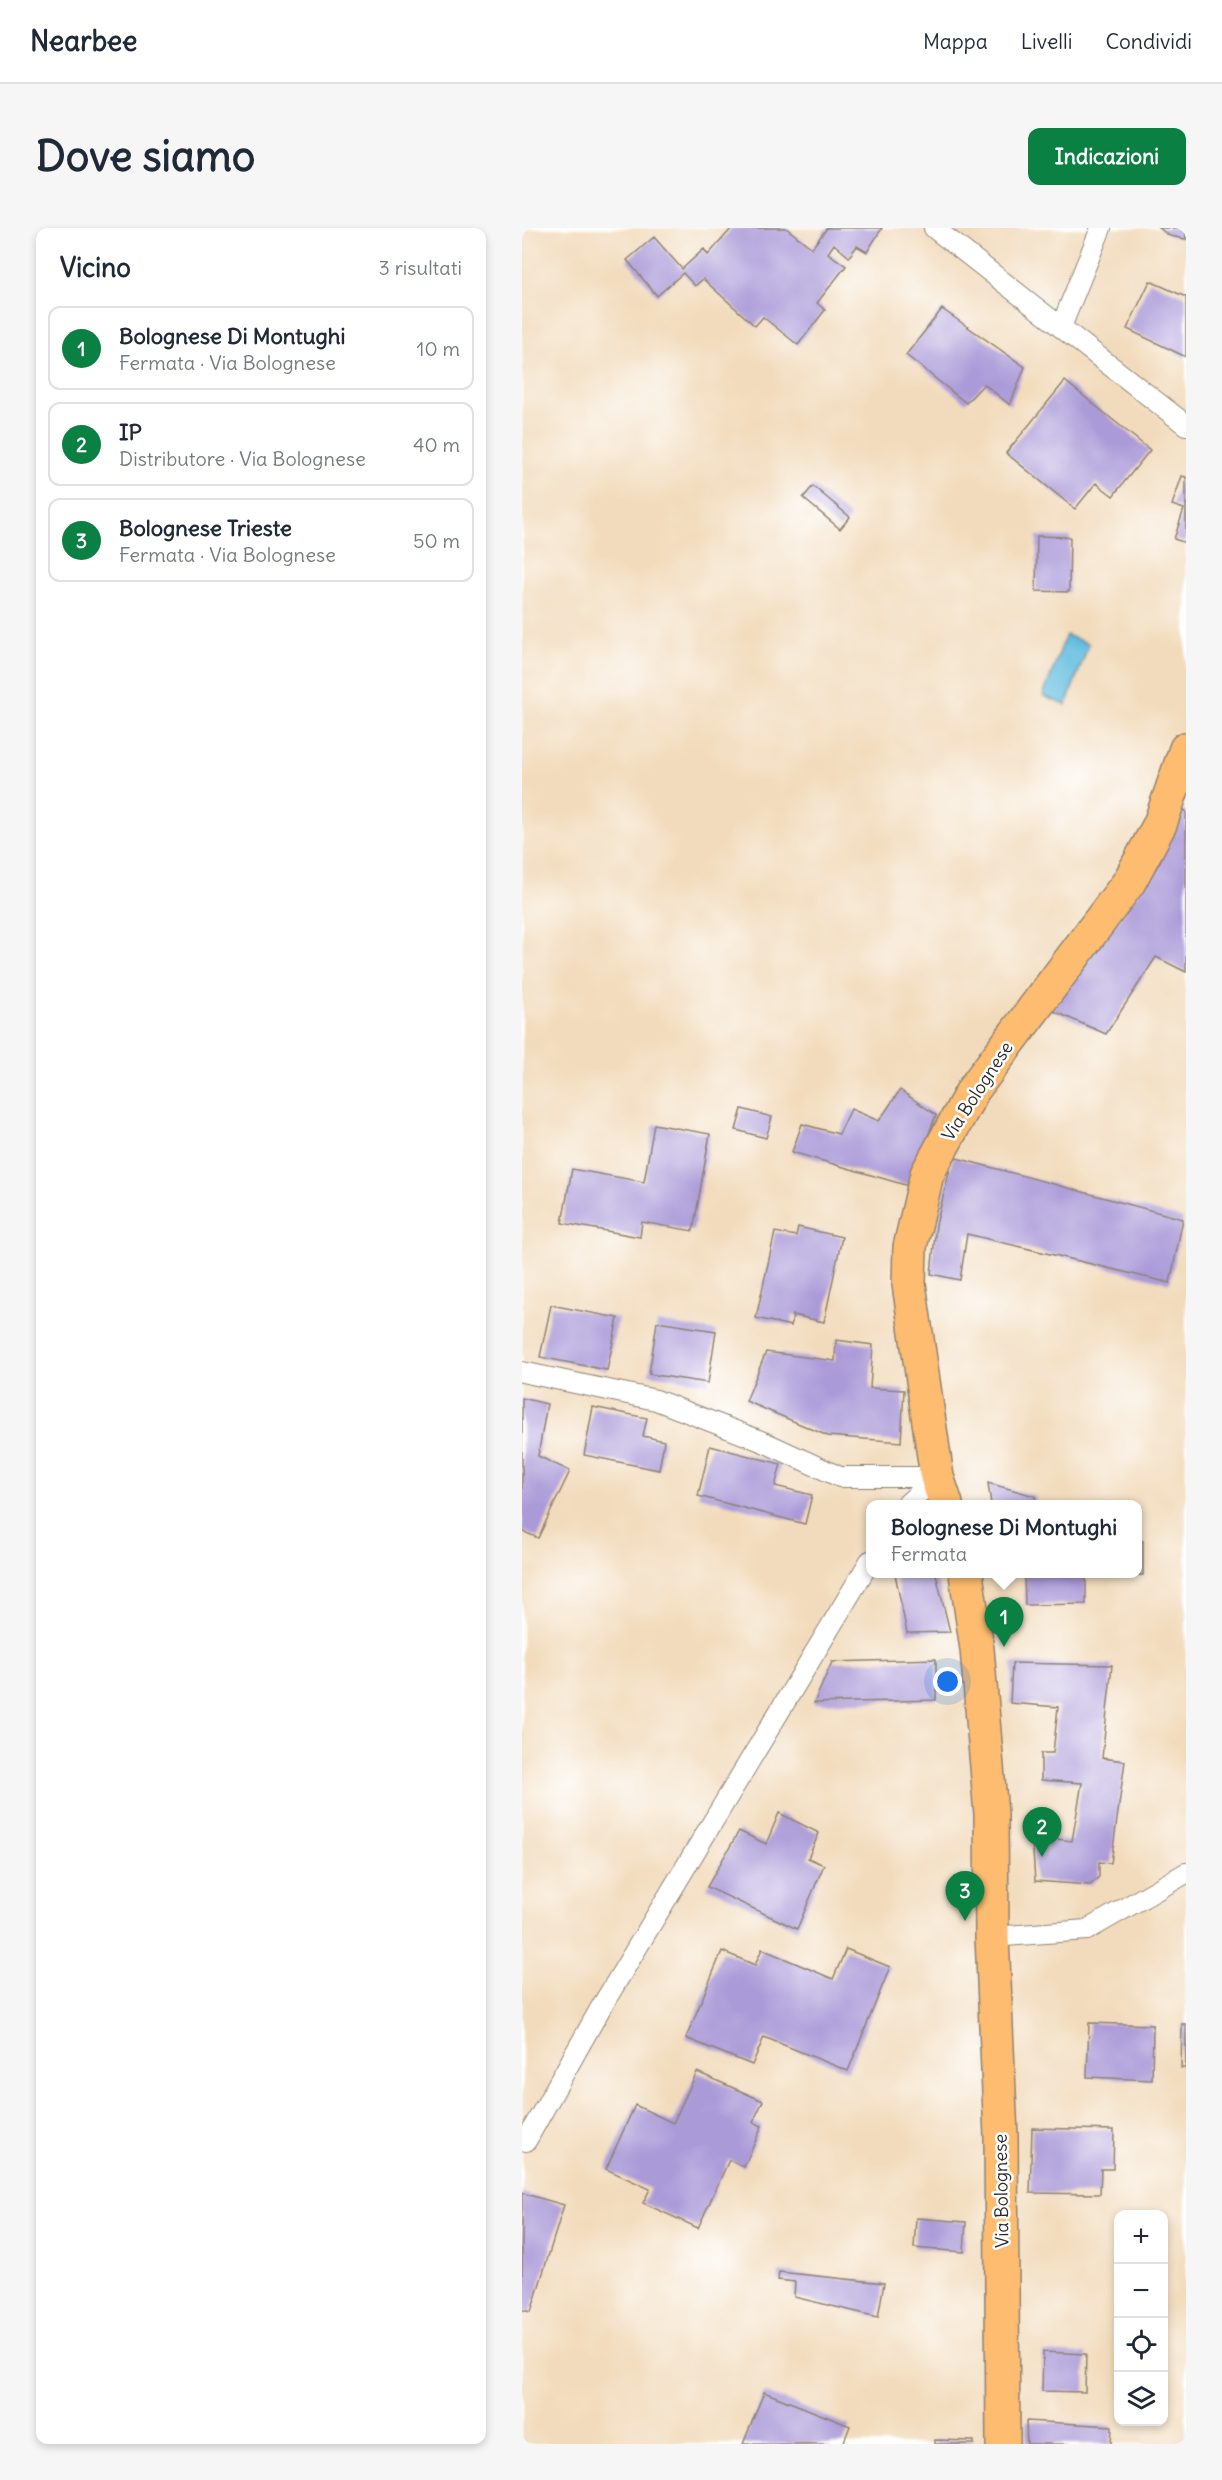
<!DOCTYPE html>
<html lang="it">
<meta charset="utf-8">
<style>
:root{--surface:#fff;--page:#f6f6f7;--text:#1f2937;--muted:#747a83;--line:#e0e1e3;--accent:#0b8043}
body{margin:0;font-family:Delius,sans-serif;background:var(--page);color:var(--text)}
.controls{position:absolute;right:18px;bottom:18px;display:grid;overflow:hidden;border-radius:12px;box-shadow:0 3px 9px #0003}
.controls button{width:54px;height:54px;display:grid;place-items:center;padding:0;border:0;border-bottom:2px solid var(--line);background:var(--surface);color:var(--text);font:30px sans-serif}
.you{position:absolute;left:426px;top:1454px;width:21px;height:21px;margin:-15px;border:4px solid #fff;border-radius:50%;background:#1a73e8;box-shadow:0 0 0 9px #1a73e833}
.badge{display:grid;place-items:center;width:39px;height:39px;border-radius:50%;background:var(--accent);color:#fff;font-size:20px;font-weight:700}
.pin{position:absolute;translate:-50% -50px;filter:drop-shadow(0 2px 3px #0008)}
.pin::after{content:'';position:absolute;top:32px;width:21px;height:18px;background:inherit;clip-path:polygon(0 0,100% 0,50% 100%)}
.popup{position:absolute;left:344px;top:1272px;width:276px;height:78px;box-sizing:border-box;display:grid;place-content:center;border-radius:12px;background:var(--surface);filter:drop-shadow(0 2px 4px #0005);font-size:20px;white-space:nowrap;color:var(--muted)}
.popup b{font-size:22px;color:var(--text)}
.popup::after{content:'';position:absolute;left:50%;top:100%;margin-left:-12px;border:12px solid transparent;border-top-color:var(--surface)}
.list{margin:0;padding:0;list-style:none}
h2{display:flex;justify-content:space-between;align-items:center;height:78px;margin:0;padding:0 24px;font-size:26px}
h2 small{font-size:20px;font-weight:400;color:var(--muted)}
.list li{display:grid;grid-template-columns:39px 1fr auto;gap:18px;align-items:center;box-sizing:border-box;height:84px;margin:0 12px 12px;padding:0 12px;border:2px solid var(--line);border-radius:12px}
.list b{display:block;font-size:22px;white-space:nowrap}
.list p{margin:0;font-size:20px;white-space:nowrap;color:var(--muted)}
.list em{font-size:20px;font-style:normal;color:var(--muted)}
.icon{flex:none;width:33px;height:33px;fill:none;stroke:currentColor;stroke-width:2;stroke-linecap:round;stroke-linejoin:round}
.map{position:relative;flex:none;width:664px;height:2216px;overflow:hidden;border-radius:12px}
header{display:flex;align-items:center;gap:36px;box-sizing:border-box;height:84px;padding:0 30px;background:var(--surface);border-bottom:2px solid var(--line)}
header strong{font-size:28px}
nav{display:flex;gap:33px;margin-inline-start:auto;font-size:21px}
.intro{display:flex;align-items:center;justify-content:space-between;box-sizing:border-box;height:144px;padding:0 36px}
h1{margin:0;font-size:42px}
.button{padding:15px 27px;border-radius:12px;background:var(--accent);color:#fff;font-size:21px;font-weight:700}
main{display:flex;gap:36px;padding:0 36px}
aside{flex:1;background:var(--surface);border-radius:12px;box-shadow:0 3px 9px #0003}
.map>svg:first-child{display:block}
.water{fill:#60bdde;stroke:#467484;stroke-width:1.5}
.building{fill:#aa9ad8}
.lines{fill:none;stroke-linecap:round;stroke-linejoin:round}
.lane-casing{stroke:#8e8374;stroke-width:22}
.primary-casing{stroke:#8e8374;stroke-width:36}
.lane{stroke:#fff;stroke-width:20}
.primary{stroke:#fdbc70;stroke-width:33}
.labels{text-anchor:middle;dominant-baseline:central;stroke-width:5;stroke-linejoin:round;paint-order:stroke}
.street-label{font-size:18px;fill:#2b2b2b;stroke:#fff}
</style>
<header>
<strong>Nearbee</strong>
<nav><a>Mappa</a><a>Livelli</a><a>Condividi</a></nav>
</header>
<div class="intro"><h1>Dove siamo</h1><a class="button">Indicazioni</a></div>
<main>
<aside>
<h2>Vicino<small>3 risultati</small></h2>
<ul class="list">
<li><span class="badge">1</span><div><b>Bolognese Di Montughi</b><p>Fermata · Via Bolognese</p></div><em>10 m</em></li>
<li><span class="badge">2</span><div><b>IP</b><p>Distributore · Via Bolognese</p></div><em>40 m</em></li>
<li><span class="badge">3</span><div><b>Bolognese Trieste</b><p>Fermata · Via Bolognese</p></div><em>50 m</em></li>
</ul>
</aside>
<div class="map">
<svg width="664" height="2216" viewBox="0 0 664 2216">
<rect width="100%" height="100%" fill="#fff"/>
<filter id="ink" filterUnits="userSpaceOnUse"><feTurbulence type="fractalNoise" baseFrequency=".0167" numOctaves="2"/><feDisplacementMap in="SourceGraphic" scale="12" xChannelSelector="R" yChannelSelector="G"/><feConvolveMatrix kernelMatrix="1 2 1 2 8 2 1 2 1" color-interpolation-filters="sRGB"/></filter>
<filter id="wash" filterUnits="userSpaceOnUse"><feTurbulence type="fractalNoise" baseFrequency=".008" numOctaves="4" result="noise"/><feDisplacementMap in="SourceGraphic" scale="24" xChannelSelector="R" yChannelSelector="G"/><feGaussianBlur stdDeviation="1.35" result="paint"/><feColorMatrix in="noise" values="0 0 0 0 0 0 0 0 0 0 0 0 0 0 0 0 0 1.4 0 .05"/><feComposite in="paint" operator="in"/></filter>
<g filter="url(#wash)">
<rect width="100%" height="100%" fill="#f2dbbc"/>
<path class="water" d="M544 407 567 416 544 477 521 468Z"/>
<g id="blocks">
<g class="building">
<path d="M210 0H264L290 20 305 0H360L345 24 335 18 327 29 312 16 306 25 324 38 295 75 303 82 276 117 241 89 233 98 181 51 173 58 161 45 135 68 105 32 132 9 160 41 182 21 186 27Z"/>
<path d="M637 0H664V11L648 8Z"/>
<path d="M628 53 664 69V129L605 101Z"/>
<path d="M420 81 503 139 488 177 462 156 444 175 384 127Z"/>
<path d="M543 153 628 222 591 268 574 255 553 281 484 225Z"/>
<path d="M660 248 664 249V315L652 311 662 281 650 277Z"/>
<path d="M291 258 328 289 318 301 281 270Z"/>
<path d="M515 308 548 309 547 364 514 363Z"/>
<path d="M660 581 664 583V744L634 729 584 806 529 782 637 636Z"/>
<path d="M378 862 414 887 387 958 270 924 280 896 317 906 329 881 357 893Z"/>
<path d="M220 881 250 889 244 910 214 902Z"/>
<path d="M132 896 188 906 171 1003 120 994 118 1009 40 995 50 941 122 954Z"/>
<path d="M431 929 661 991 648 1055 445 1006 438 1052 409 1046 414 997Z"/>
<path d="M276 999 320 1009 302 1094 271 1087 269 1098 234 1090 253 1004 274 1008Z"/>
<path d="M29 1077 96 1090 85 1142 18 1129Z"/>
<path d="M135 1094 194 1103 186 1155 127 1146Z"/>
<path d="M314 1112 351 1117 348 1160 382 1162 379 1214 306 1208 224 1173 244 1124 313 1133Z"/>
<path d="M0 1170 25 1176 16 1228 48 1243 16 1310 0 1303Z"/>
<path d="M71 1179 125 1190 121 1208 142 1213 137 1242 62 1227Z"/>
<path d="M188 1218 259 1236 253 1258 290 1267 283 1296 176 1268Z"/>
<path d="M466 1255 513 1268 514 1276H469Z"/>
<path d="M616 1313H621V1347H615Z"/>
<path d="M373 1346H414L428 1404 385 1405Z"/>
<path d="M502 1346H592V1348H564V1376L503 1377Z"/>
<path d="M414 1431V1472L292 1475 310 1434Z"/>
<path d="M490 1435 590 1437 580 1530 603 1533 589 1635 577 1634V1649L568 1657 513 1653 510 1608 550 1613 560 1555 519 1552V1525H531L536 1479 488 1475Z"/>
<path d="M257 1585 297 1605 286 1630 302 1637 275 1701 185 1659 217 1603 244 1616Z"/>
<path d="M240 1721 311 1751 324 1721 368 1739 326 1843 242 1809 230 1837 164 1810 200 1723 233 1737Z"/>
<path d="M567 1795 631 1797 630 1852 565 1849Z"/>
<path d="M660 1796H664V1840H659Z"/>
<path d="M175 1844 241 1873 231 1894 240 1898 222 1939 207 1932 176 2000 121 1975 128 1961 84 1941 113 1877 151 1895Z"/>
<path d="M510 1900 592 1902 591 1941H579L578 1966 508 1965Z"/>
<path d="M0 1965 42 1977 9 2084 0 2082Z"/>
<path d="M394 1990 444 1994 442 2024 392 2020Z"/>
<path d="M257 2044 362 2055 356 2089 272 2069 273 2054 256 2052Z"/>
<path d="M521 2124 564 2126 563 2164 520 2163Z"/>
<path d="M242 2164 328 2198 321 2216H221Z"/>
<path d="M504 2193 590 2198 589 2216H505Z"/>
<path d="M413 2212 452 2213V2216H413Z"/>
</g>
</g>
</g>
<g filter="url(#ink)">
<use href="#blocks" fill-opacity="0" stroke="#8e8374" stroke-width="1.5"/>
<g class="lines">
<defs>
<g id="lane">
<path d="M412 0 664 197"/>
<path d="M539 99 579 0"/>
<path d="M0 1144 134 1172 244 1215 318 1249H415"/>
<path d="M385 1276 415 1249"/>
<path d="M470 1709 565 1702 664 1645"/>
<path d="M4 1913 78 1781 348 1333"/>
</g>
<g id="primary">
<path d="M424 1276 415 1249 387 1056 388 1019 405 946 451 862 607 654 638 596 664 521"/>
<path d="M444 1346 455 1421 469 1586 470 1709 479 1908 481 2216"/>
</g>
</defs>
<use href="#lane" class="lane-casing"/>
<use href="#primary" class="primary-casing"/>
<use href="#lane" class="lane"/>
<use href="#primary" class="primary"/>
</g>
</g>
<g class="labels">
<g class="street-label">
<text transform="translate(455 863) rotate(-57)">Via Bolognese</text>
<text transform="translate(479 1963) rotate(-91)">Via Bolognese</text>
</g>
</g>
</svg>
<div class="controls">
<button>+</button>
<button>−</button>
<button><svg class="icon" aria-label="locate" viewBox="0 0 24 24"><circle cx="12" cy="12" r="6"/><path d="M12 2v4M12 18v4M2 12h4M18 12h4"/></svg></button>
<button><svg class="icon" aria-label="layers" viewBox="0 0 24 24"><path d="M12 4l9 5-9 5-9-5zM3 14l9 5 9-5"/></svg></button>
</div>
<div class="you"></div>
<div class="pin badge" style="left:482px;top:1419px">1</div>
<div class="popup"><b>Bolognese Di Montughi</b>Fermata</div>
<div class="pin badge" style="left:520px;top:1629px">2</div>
<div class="pin badge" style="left:443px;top:1693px">3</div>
</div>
</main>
